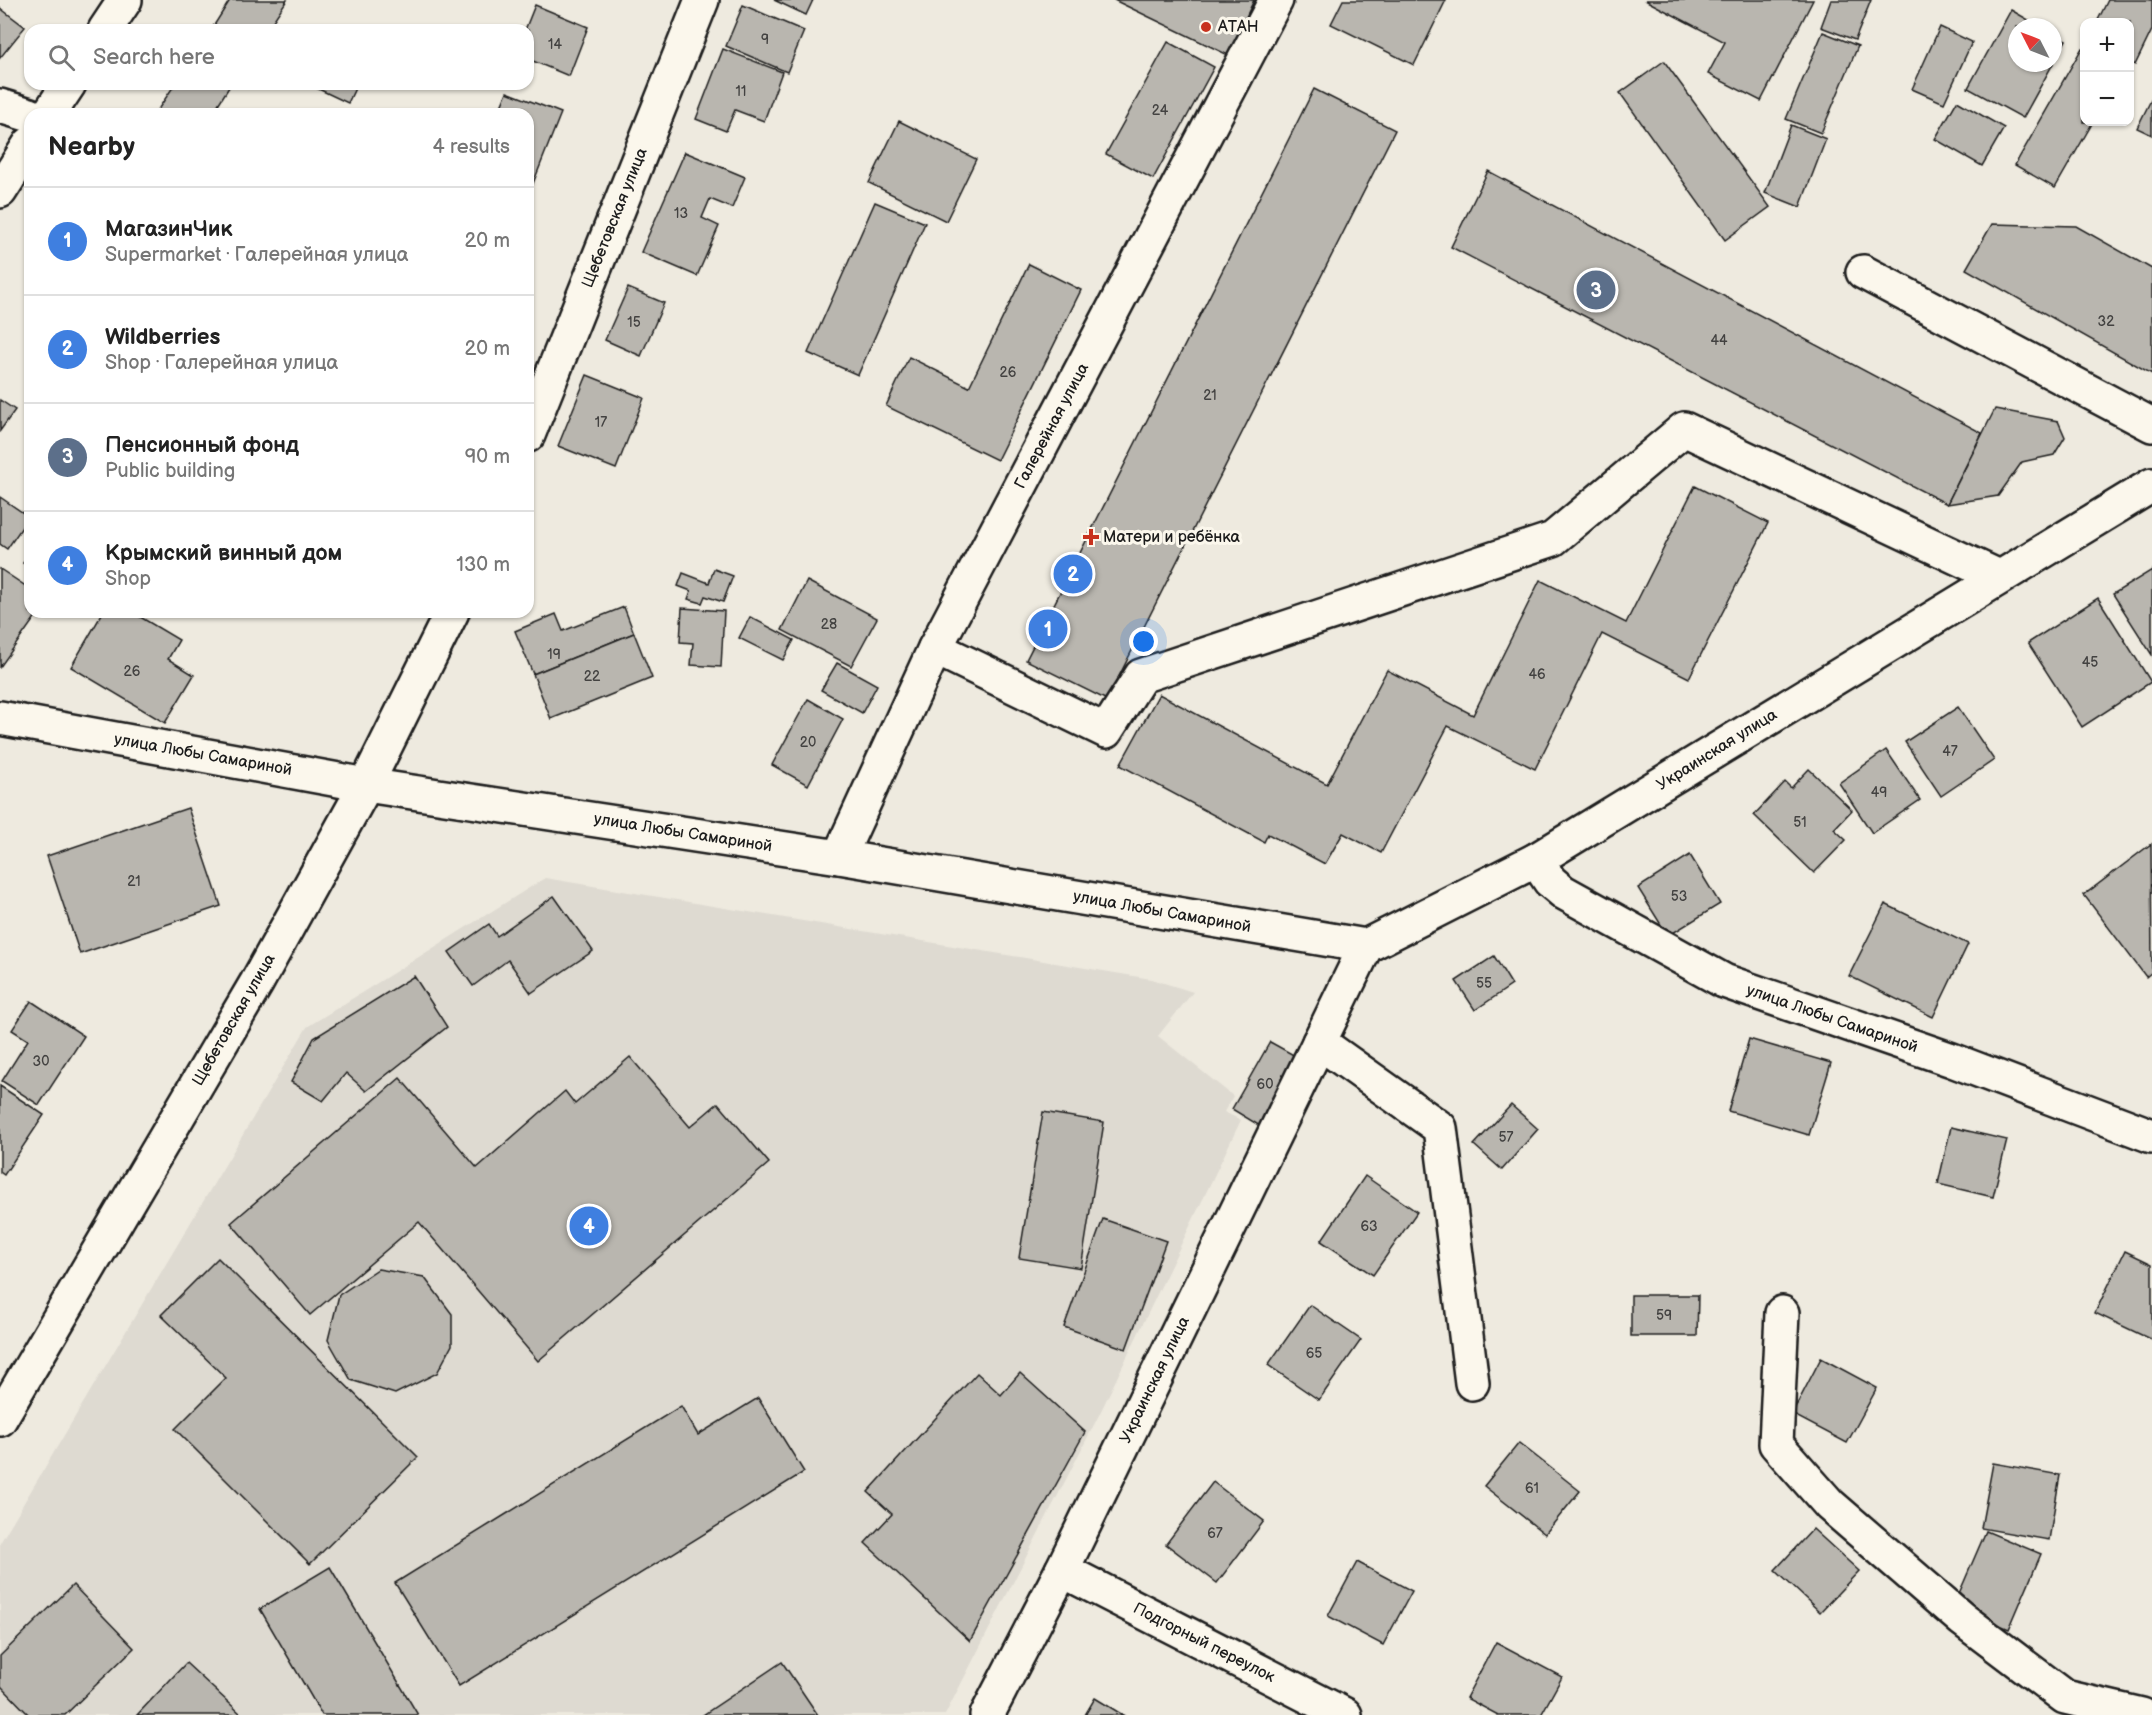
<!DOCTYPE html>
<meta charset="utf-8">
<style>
:root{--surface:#fff;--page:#f2f2f2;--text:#222;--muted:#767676;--line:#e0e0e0;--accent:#ea580c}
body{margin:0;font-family:"Balsamiq Sans",sans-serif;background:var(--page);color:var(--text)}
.controls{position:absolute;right:18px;top:18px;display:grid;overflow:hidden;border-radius:12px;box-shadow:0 2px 4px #0004}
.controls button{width:54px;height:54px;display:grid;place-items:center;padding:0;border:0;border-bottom:2px solid var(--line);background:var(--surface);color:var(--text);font:30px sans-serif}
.compass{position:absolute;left:2008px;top:18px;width:54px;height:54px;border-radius:50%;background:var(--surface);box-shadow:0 2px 4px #0004;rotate:312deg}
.you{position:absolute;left:1144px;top:642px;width:21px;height:21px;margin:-15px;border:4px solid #fff;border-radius:50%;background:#1a73e8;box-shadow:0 0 0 9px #1a73e833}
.badge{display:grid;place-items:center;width:39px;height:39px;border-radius:50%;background:var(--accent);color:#fff;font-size:20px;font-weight:700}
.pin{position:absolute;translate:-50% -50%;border:3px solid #fff;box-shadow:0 2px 6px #0006}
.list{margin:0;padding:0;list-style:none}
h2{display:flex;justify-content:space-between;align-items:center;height:78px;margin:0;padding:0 24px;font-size:26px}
h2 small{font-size:20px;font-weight:400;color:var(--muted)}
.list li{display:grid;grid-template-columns:39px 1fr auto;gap:18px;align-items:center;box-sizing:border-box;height:108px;padding:0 24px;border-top:2px solid var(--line)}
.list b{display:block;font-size:22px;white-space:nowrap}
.list p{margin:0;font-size:20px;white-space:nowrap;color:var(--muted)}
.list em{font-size:20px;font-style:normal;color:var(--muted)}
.icon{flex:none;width:33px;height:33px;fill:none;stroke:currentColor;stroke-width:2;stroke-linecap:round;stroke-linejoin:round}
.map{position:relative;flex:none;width:2152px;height:1715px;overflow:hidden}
.search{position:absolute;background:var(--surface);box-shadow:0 2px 4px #0004;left:24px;top:24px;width:510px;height:66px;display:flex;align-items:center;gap:15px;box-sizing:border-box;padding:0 21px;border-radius:18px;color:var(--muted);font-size:22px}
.panel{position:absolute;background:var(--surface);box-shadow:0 2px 4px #0004;left:24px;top:108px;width:510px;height:510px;border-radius:18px}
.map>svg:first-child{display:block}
.built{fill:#dedad1}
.building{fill:#b9b6af;stroke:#1c1c1c;stroke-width:1.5}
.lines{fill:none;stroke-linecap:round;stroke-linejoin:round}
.minor-casing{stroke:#1c1c1c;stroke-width:38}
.major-casing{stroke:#1c1c1c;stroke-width:38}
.minor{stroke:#fbf7ec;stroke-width:33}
.major{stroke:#fbf7ec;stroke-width:33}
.poi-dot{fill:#c8321e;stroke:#fbf7ec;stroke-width:2}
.labels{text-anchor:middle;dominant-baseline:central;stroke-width:6;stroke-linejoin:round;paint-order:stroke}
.number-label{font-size:14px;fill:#434241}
.poi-label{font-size:16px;fill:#1c1c1c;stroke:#fbf7ec;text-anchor:start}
.street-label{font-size:16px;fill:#1c1c1c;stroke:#fbf7ec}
</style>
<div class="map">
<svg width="2152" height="1715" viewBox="0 0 2152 1715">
<rect width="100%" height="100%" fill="#eeeadf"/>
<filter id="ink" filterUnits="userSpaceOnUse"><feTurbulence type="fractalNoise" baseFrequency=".0167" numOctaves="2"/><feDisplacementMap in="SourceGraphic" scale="12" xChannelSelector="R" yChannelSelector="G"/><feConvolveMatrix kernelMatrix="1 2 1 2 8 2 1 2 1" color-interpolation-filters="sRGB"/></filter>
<g filter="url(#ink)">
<path class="built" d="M545 878 1151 979 1193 992 1158 1036 1233 1096 1224 1112 1241 1120 1099 1415 945 1715H0V1543L307 1027Z"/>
<g class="building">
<path d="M230 0H287L267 30H211Z"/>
<path d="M774 0H813L806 15Z"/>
<path d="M1114 0H1254L1228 55Z"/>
<path d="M1343 0H1446L1414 65 1331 24Z"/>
<path d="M1645 0H1813L1761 101 1708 74 1725 42Z"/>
<path d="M1831 0H1871L1855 40 1821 27Z"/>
<path d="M2108 0H2152V30L2135 65 2130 62V22H2097Z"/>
<path d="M535 5 588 27 569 76 528 59V30H525Z"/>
<path d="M743 5 804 31 787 72 726 46Z"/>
<path d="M0 8 25 27 0 58Z"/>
<path d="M2011 10 2041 27H2017V63H2053V33L2066 40 2023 118 1968 88Z"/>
<path d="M1940 27 1972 42 1944 103 1912 89Z"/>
<path d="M1823 32 1858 46 1821 133 1786 119Z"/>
<path d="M1168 42 1214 67 1153 179 1106 154Z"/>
<path d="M2082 48 2084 50V122H2093L2055 188 2015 165Z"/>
<path d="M723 49 782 72 764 121 735 110 726 131 696 119Z"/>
<path d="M1664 61 1770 207 1725 240 1620 93Z"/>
<path d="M175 84H231L212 114H155Z"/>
<path d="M308 84H357L348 103Z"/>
<path d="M1314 89 1395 130 1107 700 1026 660Z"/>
<path d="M507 92 561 113 528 196V114H498Z"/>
<path d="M2152 98V135L2137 128Z"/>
<path d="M1957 101 2004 128 1982 166 1935 139Z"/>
<path d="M899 121 976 159 946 221 869 183Z"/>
<path d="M1791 125 1826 139 1800 207 1765 193Z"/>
<path d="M685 152 745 177 732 208 710 199 702 218 719 226 697 276 641 252Z"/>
<path d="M1488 171 1982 433 1947 504 1451 247Z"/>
<path d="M875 202 925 223 858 375 808 353Z"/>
<path d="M1992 224 2076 226 2152 269V374L1966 269Z"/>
<path d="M1029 264 1081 290 997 460 886 406 909 357 969 387Z"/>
<path d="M628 288 664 303 641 356 605 340Z"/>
<path d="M587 375 644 398 616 469 558 446Z"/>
<path d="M0 400 15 410 0 431Z"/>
<path d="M1995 409 2058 421 2065 437 2054 455 2022 462 1998 496 1947 504Z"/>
<path d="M1695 486 1768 523 1689 678 1602 634 1535 769 1448 726 1381 853 1343 833 1325 864 1268 834 1264 842 1120 765 1159 694 1327 784 1387 670 1473 715 1540 580 1626 623Z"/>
<path d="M0 497 29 517 7 549 0 544Z"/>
<path d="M30 553V568L23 563Z"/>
<path d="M0 569 30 589V612H39L0 667Z"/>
<path d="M714 569 733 576 723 602 705 596 702 603 688 599 691 591 678 586 683 573 709 583Z"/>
<path d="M2152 570V655L2113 594Z"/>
<path d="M807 581 877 618 851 666 782 630Z"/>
<path d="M2098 598 2151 682 2082 727 2028 643Z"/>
<path d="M624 607 634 633 533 674 515 631 556 614 563 631Z"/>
<path d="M682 608 724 611 721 667 691 665 693 643 680 642Z"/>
<path d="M103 612H132L179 640 168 659 194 675 165 723 71 667Z"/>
<path d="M750 617 794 640 783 660 739 638Z"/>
<path d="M634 633 652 678 551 719 533 674Z"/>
<path d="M837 663 877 685 862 713 821 690Z"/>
<path d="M808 699 843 719 808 785 772 765Z"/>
<path d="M1958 707 1994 760 1941 796 1905 742Z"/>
<path d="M1886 750 1920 800 1872 833 1839 783Z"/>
<path d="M1809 769 1852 810 1834 829 1846 840 1814 873 1754 815 1785 782 1791 788Z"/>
<path d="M188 808 221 906 80 954 47 856Z"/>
<path d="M2151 844 2152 972 2146 977 2084 895Z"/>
<path d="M1690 855 1720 904 1668 936 1638 888Z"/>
<path d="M554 896 593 951 531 993 508 960 473 986 449 952 489 924 497 936Z"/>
<path d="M1885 904 1968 944 1933 1017 1849 976Z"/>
<path d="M1494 956 1512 985 1475 1010 1456 981Z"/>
<path d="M414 976 447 1027 366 1091 346 1073 323 1101 291 1082 314 1038Z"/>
<path d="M31 1001 84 1036 39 1105 2 1081 28 1040 12 1030Z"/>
<path d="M1749 1039 1831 1063 1809 1135 1728 1111Z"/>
<path d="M1270 1042 1299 1058 1260 1126 1232 1109Z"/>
<path d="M630 1057 690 1127 718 1103 769 1163 538 1361 419 1222 310 1315 231 1223 400 1078 477 1168 565 1091 575 1104Z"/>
<path d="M0 1086 44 1115 4 1175 0 1172Z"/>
<path d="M1511 1105 1538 1129 1502 1170 1474 1145Z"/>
<path d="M1043 1112 1104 1122 1081 1268 1019 1258Z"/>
<path d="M1951 1127 2007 1140 1993 1197 1938 1184Z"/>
<path d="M1365 1176 1417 1212 1373 1275 1321 1241Z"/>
<path d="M1103 1219 1166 1241 1126 1349 1064 1327Z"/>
<path d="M2125 1251 2152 1264V1340L2095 1313Z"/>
<path d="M218 1258 418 1457 310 1564 175 1429 226 1378 161 1315Z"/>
<path d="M378 1269 424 1277 452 1314V1345L437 1373 395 1394 351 1380 328 1340 339 1295Z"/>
<path d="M1631 1295H1698L1697 1336H1631Z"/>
<path d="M1310 1305 1361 1340 1319 1400 1268 1365Z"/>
<path d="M1821 1358 1877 1388 1847 1443 1792 1414Z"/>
<path d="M977 1373 1001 1395 1020 1373 1085 1432 970 1641 865 1543 892 1514 868 1492Z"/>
<path d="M758 1398 804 1472 459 1686 395 1583 681 1406 698 1435Z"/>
<path d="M1519 1443 1580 1491 1545 1534 1484 1486Z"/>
<path d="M1993 1463 2060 1475 2049 1540 1981 1528Z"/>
<path d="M1213 1482 1264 1521 1217 1583 1166 1544Z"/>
<path d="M1813 1529 1859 1571 1820 1612 1775 1570Z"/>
<path d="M1986 1531 2041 1554 2009 1629 1954 1605Z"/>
<path d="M1357 1562 1412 1591 1383 1645 1328 1616Z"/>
<path d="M330 1567 418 1715H322L260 1609Z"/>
<path d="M73 1585 134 1648 65 1715H29L0 1685V1656Z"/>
<path d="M1496 1642 1562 1677 1541 1715H1498L1466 1698Z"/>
<path d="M782 1662 818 1715H703Z"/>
<path d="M186 1663 242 1715H137Z"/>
<path d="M1095 1698 1123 1715H1085Z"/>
</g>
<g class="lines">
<defs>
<g id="minor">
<path d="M0 106 30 115"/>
<path d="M1863 272 2152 425"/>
<path d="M528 435 702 0"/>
<path d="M935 648 1106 731 1141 676 1553 539 1684 429 1999 577"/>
<path d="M839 857 935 648 1276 0"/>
<path d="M1536 860 1550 881 1563 892 1724 981 1952 1060 2152 1136"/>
<path d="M1319 1042 1440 1128 1472 1383"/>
<path d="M1782 1313 1776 1444 1830 1505 1962 1619 2065 1697 2142 1715"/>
<path d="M0 1419 257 982 366 785 452 612"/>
<path d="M1062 1570 1345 1715"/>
<path d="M987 1715 1062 1570 1366 946"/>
</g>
<g id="major">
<path d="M105 30 125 0"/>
<path d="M49 114 69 84"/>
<path d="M0 191 30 144"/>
<path d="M0 718 366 785 839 857 1366 946 1536 860 2152 485"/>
</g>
</defs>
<use href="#minor" class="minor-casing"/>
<use href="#major" class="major-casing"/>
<use href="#minor" class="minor"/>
<use href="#major" class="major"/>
</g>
</g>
<g class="poi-dot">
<circle cx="1206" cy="27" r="6"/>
<path d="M1088 528h6v6h6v6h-6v6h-6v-6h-6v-6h6z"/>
</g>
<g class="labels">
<g class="number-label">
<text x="765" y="39">9</text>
<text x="555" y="44">14</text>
<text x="741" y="91">11</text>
<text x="1160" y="110">24</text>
<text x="681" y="213">13</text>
<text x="2106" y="321">32</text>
<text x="634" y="322">15</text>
<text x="1719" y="340">44</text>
<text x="1008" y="372">26</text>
<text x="1210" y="395">21</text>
<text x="601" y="422">17</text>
<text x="829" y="624">28</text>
<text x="554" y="654">19</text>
<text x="2090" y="662">45</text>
<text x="132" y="671">26</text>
<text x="1537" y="674">46</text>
<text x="592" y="676">22</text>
<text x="808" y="742">20</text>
<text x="1950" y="751">47</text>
<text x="1879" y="792">49</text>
<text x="1800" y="822">51</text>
<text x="134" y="881">21</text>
<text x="1679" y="896">53</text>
<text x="1484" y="983">55</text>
<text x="41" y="1061">30</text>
<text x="1265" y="1084">60</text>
<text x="1506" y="1137">57</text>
<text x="1369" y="1226">63</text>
<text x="1664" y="1315">59</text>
<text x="1314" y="1353">65</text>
<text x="1532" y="1488">61</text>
<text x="1215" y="1533">67</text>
</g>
<g class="poi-label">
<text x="1218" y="27">АТАН</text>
<text x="1103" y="537">Матери и ребёнка</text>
</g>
<g class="street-label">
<text transform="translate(615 218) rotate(-68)">Щебетовская улица</text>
<text transform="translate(1052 426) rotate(-62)">Галерейная улица</text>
<text transform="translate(1717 750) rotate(-32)">Украинская улица</text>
<text transform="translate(203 755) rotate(10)">улица Любы Самариной</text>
<text transform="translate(683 833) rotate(9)">улица Любы Самариной</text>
<text transform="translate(1162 912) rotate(10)">улица Любы Самариной</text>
<text transform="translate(1832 1019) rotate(19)">улица Любы Самариной</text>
<text transform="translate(234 1020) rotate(-60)">Щебетовская улица</text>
<text transform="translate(1155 1380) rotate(-64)">Украинская улица</text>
<text transform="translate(1204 1643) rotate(27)">Подгорный переулок</text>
</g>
</g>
</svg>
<div class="controls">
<button>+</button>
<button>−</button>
</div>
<svg class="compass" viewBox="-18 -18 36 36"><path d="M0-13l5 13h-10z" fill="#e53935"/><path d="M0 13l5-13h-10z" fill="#767676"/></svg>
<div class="you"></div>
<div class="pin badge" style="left:1048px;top:629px;background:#3f7fe0">1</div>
<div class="pin badge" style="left:1073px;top:574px;background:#3f7fe0">2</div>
<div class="pin badge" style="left:1596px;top:290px;background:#5c6f8a">3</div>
<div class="pin badge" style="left:589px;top:1226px;background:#3f7fe0">4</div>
<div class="search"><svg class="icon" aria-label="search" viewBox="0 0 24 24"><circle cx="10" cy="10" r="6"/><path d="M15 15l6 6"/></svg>Search here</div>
<section class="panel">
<h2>Nearby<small>4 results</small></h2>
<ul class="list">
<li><span class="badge" style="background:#3f7fe0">1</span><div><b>МагазинЧик</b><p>Supermarket · Галерейная улица</p></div><em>20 m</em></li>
<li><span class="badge" style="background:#3f7fe0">2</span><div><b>Wildberries</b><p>Shop · Галерейная улица</p></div><em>20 m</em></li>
<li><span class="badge" style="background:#5c6f8a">3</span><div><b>Пенсионный фонд</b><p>Public building</p></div><em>90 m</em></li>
<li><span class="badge" style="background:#3f7fe0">4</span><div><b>Крымский винный дом</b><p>Shop</p></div><em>130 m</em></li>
</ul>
</section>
</div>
